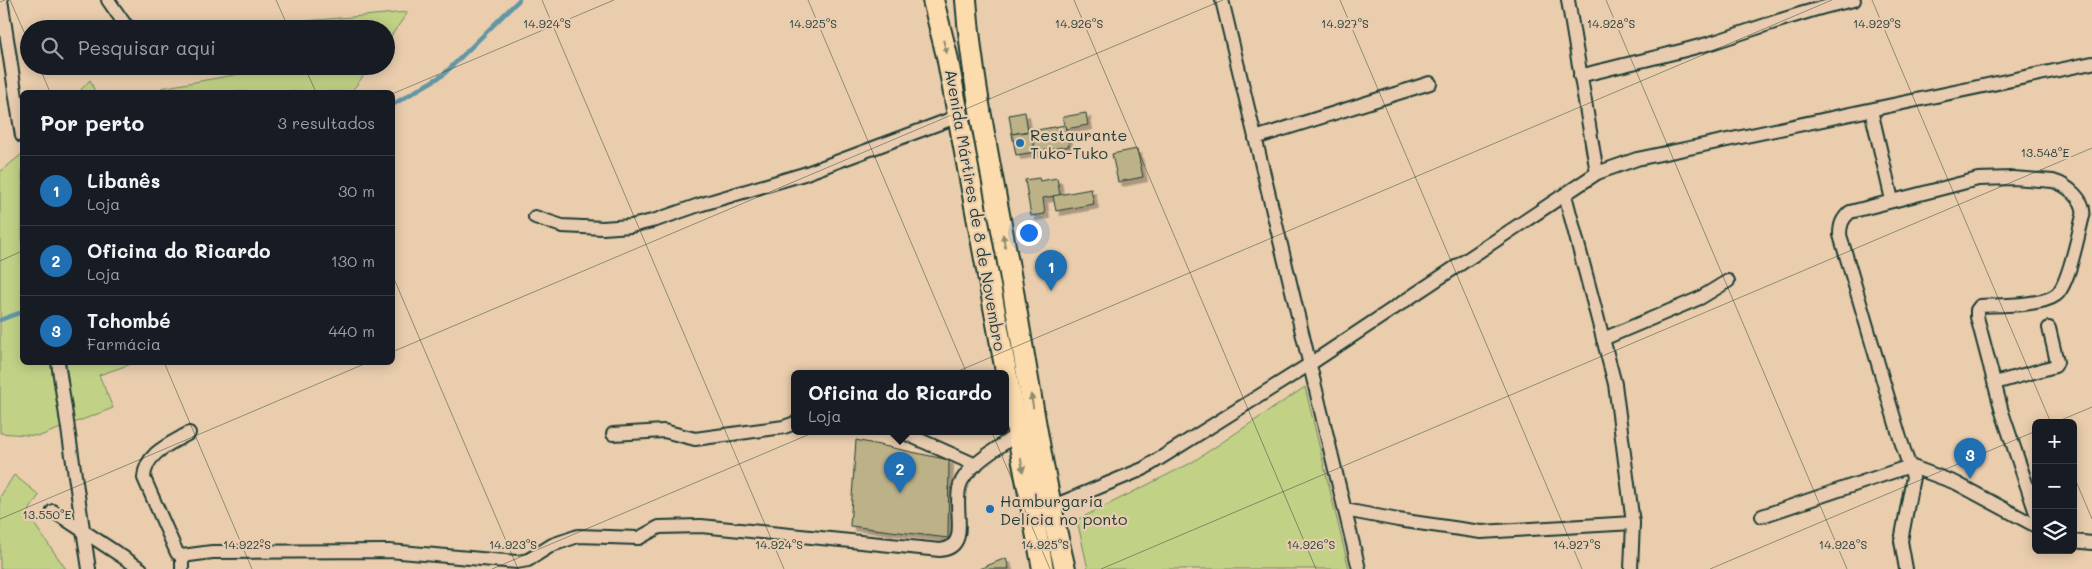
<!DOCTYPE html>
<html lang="pt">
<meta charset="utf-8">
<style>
:root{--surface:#171b24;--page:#242831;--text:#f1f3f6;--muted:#9ea1a6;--line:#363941;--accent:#1f6fb2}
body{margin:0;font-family:Mali,sans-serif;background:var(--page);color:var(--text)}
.controls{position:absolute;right:15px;bottom:15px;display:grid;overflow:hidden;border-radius:8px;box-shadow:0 2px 12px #0003}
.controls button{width:45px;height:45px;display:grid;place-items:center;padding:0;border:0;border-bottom:1px solid var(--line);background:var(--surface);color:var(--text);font:25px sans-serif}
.you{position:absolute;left:1028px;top:232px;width:18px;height:18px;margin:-12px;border:4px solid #fff;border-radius:50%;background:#1a73e8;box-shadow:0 0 0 8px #1a73e833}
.badge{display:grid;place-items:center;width:32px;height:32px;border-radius:50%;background:var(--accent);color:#fff;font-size:16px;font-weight:700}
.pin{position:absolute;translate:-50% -41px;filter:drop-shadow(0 1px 2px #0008)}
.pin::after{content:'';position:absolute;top:26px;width:18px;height:15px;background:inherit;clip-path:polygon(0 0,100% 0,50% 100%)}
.popup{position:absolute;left:791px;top:370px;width:218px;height:65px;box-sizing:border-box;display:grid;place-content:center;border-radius:8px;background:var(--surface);filter:drop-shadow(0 1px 4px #0005);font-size:16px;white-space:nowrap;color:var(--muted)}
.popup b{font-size:19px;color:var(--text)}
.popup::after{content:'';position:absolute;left:50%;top:100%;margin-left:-10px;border:10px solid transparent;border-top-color:var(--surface)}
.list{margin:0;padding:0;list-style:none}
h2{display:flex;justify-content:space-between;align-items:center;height:65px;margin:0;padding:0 20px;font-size:21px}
h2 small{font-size:16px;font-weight:400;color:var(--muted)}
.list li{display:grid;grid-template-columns:32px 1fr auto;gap:15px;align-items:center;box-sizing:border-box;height:70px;padding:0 20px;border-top:1px solid var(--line)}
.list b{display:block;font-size:19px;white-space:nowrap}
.list p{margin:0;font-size:16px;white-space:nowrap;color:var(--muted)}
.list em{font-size:16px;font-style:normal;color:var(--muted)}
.icon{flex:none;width:28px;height:28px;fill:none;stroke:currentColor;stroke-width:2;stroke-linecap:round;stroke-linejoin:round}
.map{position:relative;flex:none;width:2092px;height:569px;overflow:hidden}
.search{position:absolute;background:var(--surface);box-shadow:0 2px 12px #0003;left:20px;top:20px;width:375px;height:55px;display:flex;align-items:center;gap:12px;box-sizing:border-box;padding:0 18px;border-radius:28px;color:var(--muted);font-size:19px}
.panel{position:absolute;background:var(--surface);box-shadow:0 2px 12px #0003;left:20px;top:90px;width:375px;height:275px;border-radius:8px}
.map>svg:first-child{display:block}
.green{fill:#c1d186;stroke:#70875d}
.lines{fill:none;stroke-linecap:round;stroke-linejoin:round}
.stream{stroke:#6295a5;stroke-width:4.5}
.building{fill:#bdb188;stroke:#1f3d34;filter:url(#shadow)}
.minor-casing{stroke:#1f3d34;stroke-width:16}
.primary-casing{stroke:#1f3d34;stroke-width:24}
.minor{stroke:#e9ccb0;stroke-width:12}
.primary{stroke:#fcdcac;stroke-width:20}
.oneway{fill:#8e8c70}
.ticks{fill:none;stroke:#1f3d34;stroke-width:1;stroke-opacity:0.45}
.poi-dot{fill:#1f6fb2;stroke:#e9ccb0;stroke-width:2}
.labels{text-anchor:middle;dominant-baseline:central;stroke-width:4.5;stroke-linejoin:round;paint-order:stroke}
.poi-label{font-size:16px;fill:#1f3d34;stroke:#e9ccb0;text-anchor:start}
.street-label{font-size:16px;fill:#1f3d34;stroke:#e9ccb0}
.ticks-label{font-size:12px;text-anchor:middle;fill:#1f3d34;stroke:#e9ccb0;stroke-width:4.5;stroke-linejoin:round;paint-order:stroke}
</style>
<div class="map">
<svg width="2092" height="569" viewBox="0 0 2092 569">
<defs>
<filter id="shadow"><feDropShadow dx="4.5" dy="4.5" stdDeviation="0" flood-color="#0004"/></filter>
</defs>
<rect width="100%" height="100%" fill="#e9cdad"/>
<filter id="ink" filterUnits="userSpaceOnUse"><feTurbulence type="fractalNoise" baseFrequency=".02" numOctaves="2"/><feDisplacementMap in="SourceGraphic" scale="10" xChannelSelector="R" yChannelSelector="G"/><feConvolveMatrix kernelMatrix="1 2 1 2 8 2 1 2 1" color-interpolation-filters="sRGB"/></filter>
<g filter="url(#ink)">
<g class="green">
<path d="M408 12 386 43V29H261L260 25Z"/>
<path d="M265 66H371L351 92H163L161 88 245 73 265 72Z"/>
<path d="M90 80 95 92H79Z"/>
<path d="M22 154V362L134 363 99 375 113 408 40 436 0 433V172Z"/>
<path d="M1305 387 1349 569H1088L1077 520 1191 463Z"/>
<path d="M14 475 39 495 27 514 66 569H0V497Z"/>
</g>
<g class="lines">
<g class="stream">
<path d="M392 105 443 75 519 0"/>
<path d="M0 320 22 312"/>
</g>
</g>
<g class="building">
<path d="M1025 112 1028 131 1012 134 1009 115Z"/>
<path d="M1086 113 1088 125 1066 129 1063 117Z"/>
<path d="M1065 125 1069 146 1035 152 1032 131Z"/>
<path d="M1032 131 1035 152 1016 155 1012 134Z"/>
<path d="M1137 149 1143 177 1118 182 1112 154Z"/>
<path d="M1039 178 1040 181 1057 178 1060 195 1043 198 1045 214 1031 216 1025 180Z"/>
<path d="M1091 189 1094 204 1056 211 1053 196Z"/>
<path d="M856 440 949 460 948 538 850 526Z"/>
<path d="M1006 558 1009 569H979Z"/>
</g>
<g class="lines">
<defs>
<g id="minor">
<path d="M1 0 22 136"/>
<path d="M108 0 124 23 130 29"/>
<path d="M1222 0 1359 569"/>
<path d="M1568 0 1597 173"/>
<path d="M1580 76C1625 64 1670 55 1714 42 1761 27 1806 10 1854 0"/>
<path d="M1871 110 1892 200"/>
<path d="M1255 138 1430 83"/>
<path d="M1565 195 1615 384 1633 523 1631 569"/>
<path d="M535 217 562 226 603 228 631 226 656 220 699 205 804 174 959 116"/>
<path d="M1603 339 1700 298 1728 281"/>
<path d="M58 362 89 569"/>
<path d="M1995 383 2055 366 2057 362 2049 328"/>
<path d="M902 432 976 465"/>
<path d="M189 433C170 444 145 453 144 478L177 553 182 556 212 552 389 551 517 562 528 560 552 545 578 536 639 538 659 527 701 526 940 550C972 547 952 509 960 485 966 466 1000 447 1017 434"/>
<path d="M613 434 664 431 695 439 784 427 795 423"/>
<path d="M1051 507 1143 469 1310 364 1597 173 1637 159 2092 63"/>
<path d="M1345 510 1398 520 1481 532 1633 523"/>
<path d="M53 511 141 569"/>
<path d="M1762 516 1910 466 1956 483 2036 526"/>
<path d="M2073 541 2092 543"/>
<path d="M182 556V569"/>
<path d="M1906 569 1901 541 1913 477 1900 438 1840 235C1840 225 1842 219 1850 212L1978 179 2013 178 2053 181C2067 185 2086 200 2083 216 2078 234 2069 285 2056 295 2041 306 1999 305 1980 306L1977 310V317L2002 412 2036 513"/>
</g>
<g id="primary">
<path d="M933 0 947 56 1043 569"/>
<path d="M966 0C973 90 993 179 1009 268 1027 369 1041 470 1065 569"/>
</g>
</defs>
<use href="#minor" class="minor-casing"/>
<use href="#primary" class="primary-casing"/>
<use href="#minor" class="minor"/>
<use href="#primary" class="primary"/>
</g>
<defs><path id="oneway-solid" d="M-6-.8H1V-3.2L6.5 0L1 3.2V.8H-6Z" transform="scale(1.25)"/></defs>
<g class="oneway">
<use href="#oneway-solid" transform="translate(945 47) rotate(76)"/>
<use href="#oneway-solid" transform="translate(1004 241) rotate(-100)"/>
<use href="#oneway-solid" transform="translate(1032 401) rotate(-100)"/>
<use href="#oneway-solid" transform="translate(1022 465) rotate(79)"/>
</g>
</g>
<path class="ticks" d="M10 0 29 43M276 0 289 29M542 0 784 569M808 0 1050 569M1074 0 1316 569M1340 0 1582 569M1606 0 1847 569M1872 0 2051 423M0 2 5 0M39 66 50 92M304 66 316 92M392 94 614 0M0 261 22 251M392 274 518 569M392 352 1223 0M164 362 252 569M2054 423 2092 407M2073 474 2092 519M0 519 369 362M492 569 1832 0M1101 569 2092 148M1710 569 2036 431"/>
<g class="poi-dot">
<circle cx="1020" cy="143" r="5"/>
<circle cx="990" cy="509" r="5"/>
</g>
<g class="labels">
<g class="poi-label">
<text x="1030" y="134">Restaurante<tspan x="1030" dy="18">Tuko-Tuko</tspan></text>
<text x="1000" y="500">Hamburgaria<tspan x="1000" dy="18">Delícia no ponto</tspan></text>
</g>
<g class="street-label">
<text transform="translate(976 210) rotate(80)">Avenida Mártires de 8 de Novembro</text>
</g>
</g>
<g class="ticks-label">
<text x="547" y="28">14.924°S</text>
<text x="813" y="28">14.925°S</text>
<text x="1079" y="28">14.926°S</text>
<text x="1345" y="28">14.927°S</text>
<text x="1611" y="28">14.928°S</text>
<text x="1877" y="28">14.929°S</text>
<text x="2045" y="157">13.548°E</text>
<text x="47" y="519">13.550°E</text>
<text x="247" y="549">14.922°S</text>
<text x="513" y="549">14.923°S</text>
<text x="779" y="549">14.924°S</text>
<text x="1045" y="549">14.925°S</text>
<text x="1311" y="549">14.926°S</text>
<text x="1577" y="549">14.927°S</text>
<text x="1843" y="549">14.928°S</text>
</g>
</svg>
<div class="controls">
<button>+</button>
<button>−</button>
<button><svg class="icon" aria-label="layers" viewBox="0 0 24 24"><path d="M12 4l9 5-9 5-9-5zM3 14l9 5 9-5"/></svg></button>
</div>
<div class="you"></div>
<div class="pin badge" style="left:1051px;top:291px">1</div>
<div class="pin badge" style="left:900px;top:493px">2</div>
<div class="popup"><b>Oficina do Ricardo</b>Loja</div>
<div class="pin badge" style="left:1970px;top:479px">3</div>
<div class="search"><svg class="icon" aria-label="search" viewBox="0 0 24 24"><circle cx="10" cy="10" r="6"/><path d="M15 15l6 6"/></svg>Pesquisar aqui</div>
<section class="panel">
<h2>Por perto<small>3 resultados</small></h2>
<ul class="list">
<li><span class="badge">1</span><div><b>Libanês</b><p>Loja</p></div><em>30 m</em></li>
<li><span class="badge">2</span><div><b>Oficina do Ricardo</b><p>Loja</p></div><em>130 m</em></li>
<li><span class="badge">3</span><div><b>Tchombé</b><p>Farmácia</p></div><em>440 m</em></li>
</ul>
</section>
</div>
